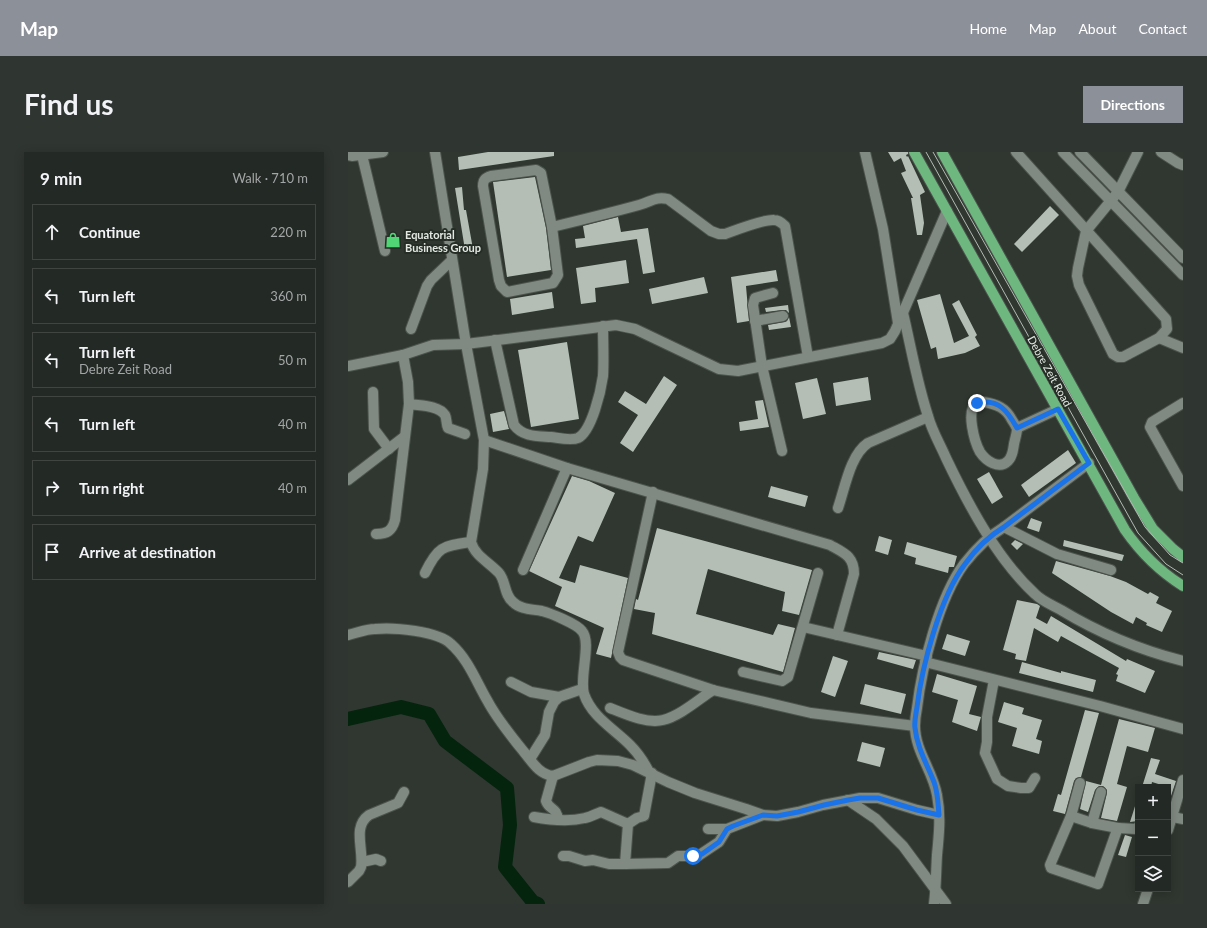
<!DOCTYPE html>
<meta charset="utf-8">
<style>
:root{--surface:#232924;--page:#2f3531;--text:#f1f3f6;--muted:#a3a6a6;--line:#404541;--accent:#8c9099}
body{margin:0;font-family:Lato,sans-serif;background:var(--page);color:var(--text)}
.controls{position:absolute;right:12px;bottom:12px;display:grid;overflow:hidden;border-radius:0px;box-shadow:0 2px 10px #0003}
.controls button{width:36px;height:36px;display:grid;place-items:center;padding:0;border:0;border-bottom:1px solid var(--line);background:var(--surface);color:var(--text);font:20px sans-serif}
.stop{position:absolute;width:12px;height:12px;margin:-9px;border:3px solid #1a73e8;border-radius:50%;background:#fff}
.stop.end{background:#1a73e8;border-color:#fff;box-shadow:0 1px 4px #0008}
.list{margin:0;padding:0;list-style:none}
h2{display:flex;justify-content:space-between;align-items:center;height:52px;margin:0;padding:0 16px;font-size:17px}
h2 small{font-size:13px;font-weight:400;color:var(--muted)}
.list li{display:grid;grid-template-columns:26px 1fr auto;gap:12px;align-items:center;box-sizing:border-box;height:56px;margin:0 8px 8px;padding:0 8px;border:1px solid var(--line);border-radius:0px}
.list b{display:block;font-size:15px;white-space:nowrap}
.list p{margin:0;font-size:13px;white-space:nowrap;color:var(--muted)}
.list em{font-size:13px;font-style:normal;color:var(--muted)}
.icon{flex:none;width:22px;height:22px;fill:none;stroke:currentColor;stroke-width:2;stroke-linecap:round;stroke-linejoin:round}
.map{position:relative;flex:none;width:835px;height:752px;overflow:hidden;border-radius:0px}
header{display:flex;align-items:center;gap:24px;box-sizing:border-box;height:56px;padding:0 20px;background:var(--accent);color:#fff}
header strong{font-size:19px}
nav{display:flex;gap:22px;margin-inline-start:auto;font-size:14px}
.intro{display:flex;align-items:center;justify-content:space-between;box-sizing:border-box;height:96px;padding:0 24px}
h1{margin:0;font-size:28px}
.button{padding:10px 18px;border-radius:0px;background:var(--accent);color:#fff;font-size:14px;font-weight:700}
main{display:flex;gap:24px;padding:0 24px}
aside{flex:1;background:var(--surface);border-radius:0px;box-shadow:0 2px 10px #0003}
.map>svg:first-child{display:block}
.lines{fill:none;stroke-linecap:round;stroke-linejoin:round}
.river{stroke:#04240d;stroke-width:14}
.building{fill:#b4beb5}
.minor-casing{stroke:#4c534d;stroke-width:12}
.major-casing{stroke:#4c534d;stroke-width:12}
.minor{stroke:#818a82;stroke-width:10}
.major{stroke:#6eb880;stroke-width:10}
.tram{stroke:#b4bab5;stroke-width:1}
.route{stroke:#1a73e8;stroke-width:5}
.labels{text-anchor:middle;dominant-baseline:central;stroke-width:4;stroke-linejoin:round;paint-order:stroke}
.poi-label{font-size:11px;font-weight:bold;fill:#e3e8e3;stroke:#252d26;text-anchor:start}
.street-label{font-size:11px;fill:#e3e8e3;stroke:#252d26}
</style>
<header>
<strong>Map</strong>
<nav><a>Home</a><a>Map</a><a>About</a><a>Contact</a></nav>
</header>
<div class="intro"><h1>Find us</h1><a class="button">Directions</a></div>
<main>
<aside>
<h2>9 min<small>Walk · 710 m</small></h2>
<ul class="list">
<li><svg class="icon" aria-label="ahead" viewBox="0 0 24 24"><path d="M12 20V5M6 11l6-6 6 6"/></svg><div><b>Continue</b></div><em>220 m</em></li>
<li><svg class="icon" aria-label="left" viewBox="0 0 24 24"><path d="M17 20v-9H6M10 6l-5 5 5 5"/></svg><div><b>Turn left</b></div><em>360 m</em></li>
<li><svg class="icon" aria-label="left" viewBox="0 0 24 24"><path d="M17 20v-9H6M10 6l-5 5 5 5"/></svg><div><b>Turn left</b><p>Debre Zeit Road</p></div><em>50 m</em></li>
<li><svg class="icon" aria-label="left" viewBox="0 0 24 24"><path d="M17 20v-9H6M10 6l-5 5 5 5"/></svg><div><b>Turn left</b></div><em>40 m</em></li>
<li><svg class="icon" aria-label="right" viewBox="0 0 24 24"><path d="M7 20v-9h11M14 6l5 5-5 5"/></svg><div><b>Turn right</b></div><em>40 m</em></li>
<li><svg class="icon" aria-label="arrive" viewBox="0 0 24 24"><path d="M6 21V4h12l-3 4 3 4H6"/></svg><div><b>Arrive at destination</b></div></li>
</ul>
</aside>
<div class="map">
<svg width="835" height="752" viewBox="0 0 835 752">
<rect width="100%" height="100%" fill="#2f3730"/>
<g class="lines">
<path class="river" d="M0 567 53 555 81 562 97 589 159 636 162 673 157 715 185 750 190 752"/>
</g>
<g class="building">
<path d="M140 0H206V4L111 18 110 5Z"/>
<path d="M540 0H560V2L558 3 559 5 560 4 577 40 572 43 576 71 574 83H569L563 46H565L553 21 558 19 553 6 546 10Z"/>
<path d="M187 25 198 76 203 118 159 125 145 30Z"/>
<path d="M114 35 116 58H118L125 97 117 98 107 36Z"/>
<path d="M702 54 711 63 674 100 666 92Z"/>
<path d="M270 65 273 80 300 76 307 120 295 122 289 87 228 96 227 87 237 86 235 74Z"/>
<path d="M278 108 281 131 247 136 248 150 233 152 228 116Z"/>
<path d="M428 118 430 129 398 134 401 169 389 171 383 125Z"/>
<path d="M356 125 360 141 304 152 301 137Z"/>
<path d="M204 140 206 156 164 163 162 147Z"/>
<path d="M592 142 606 191 621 184 604 152 611 148 629 183 627 185 632 194 617 201 590 207 588 195 583 197 569 148Z"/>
<path d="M440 153 441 161 438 158H434L418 160 417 156Z"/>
<path d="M441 165 443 175 421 178 420 173 437 170 439 169Z"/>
<path d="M219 190 231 267 183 275 170 198Z"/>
<path d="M316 224 329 233 285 300 272 291 290 263 270 250 277 239 298 252Z"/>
<path d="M520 225 523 248 488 254 485 231Z"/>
<path d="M469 226 478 262 455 267 447 231Z"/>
<path d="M415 248 421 275 392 279 391 270 410 267 407 249Z"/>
<path d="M156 259 161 277 145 280 142 262Z"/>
<path d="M720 298 728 311 681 345 673 333Z"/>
<path d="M641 320 655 345 644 352 629 327Z"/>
<path d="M224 324 241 329 267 341 245 390 230 384 211 426 227 431 232 413 280 426 263 506 248 502 256 476 207 454 214 435 181 419Z"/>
<path d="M423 334 460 344 457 355 420 345Z"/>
<path d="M683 366 694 370 691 380 679 376Z"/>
<path d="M309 376 464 418 451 463 434 459 437 440 360 417 348 462 425 483 430 472 447 476 435 520 304 482 307 461 286 457 288 447 290 448Z"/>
<path d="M531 384 544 388 540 403 527 399Z"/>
<path d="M667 388 675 392 669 398 663 392Z"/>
<path d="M716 388 776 403 774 409 715 394Z"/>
<path d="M559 390 609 404 606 415H601L600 421 567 412 568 406 556 402Z"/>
<path d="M708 409 762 424 778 430 800 442 802 440 811 445 808 451 824 459 814 480 798 473 799 471 788 465 785 472 763 460 704 421Z"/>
<path d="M669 448 689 452 692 454 688 466 699 472 703 464 778 509 779 507 807 519 797 541 768 529 770 523 768 522 771 516 713 484 710 490 686 476 678 509 667 507 668 502 655 498Z"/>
<path d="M599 482 622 489 617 504 594 497Z"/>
<path d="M531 500 568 508 565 517 529 507Z"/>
<path d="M485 504 500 509 487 545 473 540Z"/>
<path d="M674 510 713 521V519L748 528 745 540 671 521Z"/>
<path d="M589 522 629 534 621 562 633 565 629 579 604 570 610 548 584 540Z"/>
<path d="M517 532 558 542 553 562 512 552Z"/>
<path d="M656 550 676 556 674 562 694 568 688 587 694 589 691 602 664 594 669 576 650 570Z"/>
<path d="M737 558 751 561 733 625 728 626 726 629 717 662 705 659 710 642 713 643Z"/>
<path d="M771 567 807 576 800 600 779 594 769 632 779 635 769 669 753 666 759 641V638L755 634H751L747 638 740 660 732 657 738 629 753 633Z"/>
<path d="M514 590 537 596 532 615 509 609Z"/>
<path d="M803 606 812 608 807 622 828 629 821 650 820 635 804 630 803 635H794L800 616Z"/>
<path d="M789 648H790V669L782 670Z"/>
<path d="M777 683 784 685 778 705 770 703Z"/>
</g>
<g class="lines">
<defs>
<g id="minor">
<path d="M87 0 118 192 136 288 135 317 123 390C127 404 141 410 151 421 158 429 156 443 165 450 173 458 184 457 194 459 202 461 229 472 234 479 244 490 231 526 236 542 244 565 265 576 282 593 290 601 296 610 301 620"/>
<path d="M517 0 535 77 550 171"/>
<path d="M668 0 818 167 819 177 811 186 775 205H770L765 202 731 133 729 124 730 116 738 79 770 40 790 0"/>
<path d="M715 0 835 123"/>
<path d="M732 0 835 106"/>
<path d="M813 0 830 11 835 13"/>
<path d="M0 3 4 4 35 0"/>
<path d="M14 3 37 99"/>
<path d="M188 18 193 21 204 75 210 123 205 131 159 140 153 134 151 128 135 34C135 28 137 26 143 24Z"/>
<path d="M204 75C233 68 262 61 291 53 303 50 307 44 320 47L363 79 371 82H377C388 78 416 67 426 68 431 68 434 71 437 74L460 205"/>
<path d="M425 141 407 146 405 153 414 214 434 299"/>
<path d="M555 161C563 195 569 231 580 264 584 279 592 292 598 306 620 352 649 407 687 442 694 449 704 453 713 458 751 481 792 498 835 509"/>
<path d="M407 169 435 164"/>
<path d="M63 177 79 134 83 128 104 108"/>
<path d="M811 186 835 196"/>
<path d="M147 188 166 273C175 285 189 284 203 285 211 286 223 289 230 286 244 279 253 238 255 224 256 207 255 190 255 174"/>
<path d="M0 214 55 203 85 193 118 192 268 173 287 177 371 217 390 219 534 191 542 187 547 179 599 59"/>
<path d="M25 240 26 277 41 297"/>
<path d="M635 250C649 252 658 256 664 268 666 271 668 274 669 277 669 281 667 287 666 292 665 298 665 304 660 309 651 318 638 309 632 300 627 291 617 258 629 251 631 250 633 250 635 250Z"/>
<path d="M835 251 804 270 802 275 835 334"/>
<path d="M61 252C72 254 90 253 97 263 99 267 98 272 100 276L117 282"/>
<path d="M669 276 710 257"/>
<path d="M136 288 219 316 482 393C496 401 506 404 506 422L489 483"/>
<path d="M0 328 56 285"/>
<path d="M305 340 270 500 272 505 275 508 365 538 463 561 567 574"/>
<path d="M490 356C497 336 502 303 520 291L580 265"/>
<path d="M656 375 709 402 763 418"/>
<path d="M28 382C39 382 44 379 47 368L61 252 60 230 55 203"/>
<path d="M175 418 219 316"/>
<path d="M77 421C90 394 95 394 123 390"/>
<path d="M455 475 579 504"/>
<path d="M0 483C9 481 18 477 27 477 45 475 90 479 103 492 120 507 128 529 139 548 149 567 163 584 176 600 185 611 191 622 205 624L241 610 249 608 270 609 285 613 320 630 347 641 398 657 415 663 429 664 450 660 475 653 512 646H530L569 658 591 663"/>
<path d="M577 510 752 554 835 577"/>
<path d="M395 520 434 529 440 525 470 421"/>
<path d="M646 528 639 565V590L637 601 649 627 660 634 673 636H681L687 626"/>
<path d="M163 530 183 540 211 545"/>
<path d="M262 556C277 562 299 572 315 568 332 564 351 547 365 538"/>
<path d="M182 607 197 583 201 560 206 550 211 545 234 537"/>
<path d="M205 624 198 649C201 658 209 655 210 668"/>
<path d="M732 631 723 664 702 713 703 716 750 732 769 678 770 676 788 677 790 675"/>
<path d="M500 648 528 667 555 694 598 752"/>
<path d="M723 664 744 671 770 676"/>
<path d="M820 664 835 667"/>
<path d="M186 665C202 668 221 670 237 666 243 665 247 662 253 660L280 672"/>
<path d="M744 671 753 640"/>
<path d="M360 677H379L415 663"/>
<path d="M820 678 835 628"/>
<path d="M215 704H221L237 709 245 708 261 712H277L280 672 289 666 296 664 304 621"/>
<path d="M14 710 28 707 33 709"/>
<path d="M277 712 320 711 330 704H350L371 690 379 677"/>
<path d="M0 730 11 719 13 715C16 697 4 675 21 663L50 651 56 640"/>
<path d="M586 752C588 736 588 720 589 703 591 683 593 663 589 643 585 619 567 599 567 574 567 568 568 561 569 556 574 514 591 446 616 412 627 398 641 384 656 375L741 311"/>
<path d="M795 752 800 737"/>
</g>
<g id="major">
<path d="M566 0 777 378C793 401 811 419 835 434"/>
<path d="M594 0 786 346 805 377 825 397 835 405"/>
</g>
</defs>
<use href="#minor" class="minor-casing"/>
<use href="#major" class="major-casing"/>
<use href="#minor" class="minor"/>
<use href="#major" class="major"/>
<g class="tram">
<path d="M578 0 790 381 818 412 835 423"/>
<path d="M585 0 797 375 822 403 835 411"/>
</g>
</g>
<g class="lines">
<path class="route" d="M345 704 354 702 371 690 379 677 385 674 415 663 429 664 450 660 476 653 500 648 512 646H530L569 658 591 663C590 652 590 641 586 630 579 612 569 596 567 576 566 569 568 562 569 555 574 514 592 445 617 412 627 398 641 384 656 375L741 311 710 257 669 276C660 260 651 246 629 251"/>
</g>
<defs>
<symbol id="shop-bare" viewBox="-9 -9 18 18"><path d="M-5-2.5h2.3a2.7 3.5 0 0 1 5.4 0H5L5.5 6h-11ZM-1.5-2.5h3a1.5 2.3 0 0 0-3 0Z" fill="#50d674" stroke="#252d26" stroke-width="2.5" paint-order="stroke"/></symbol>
</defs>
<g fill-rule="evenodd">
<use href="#shop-bare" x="34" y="77" width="22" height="22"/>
</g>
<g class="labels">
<g class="poi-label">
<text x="57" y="82">Equatorial<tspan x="57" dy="13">Business Group</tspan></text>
</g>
<g class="street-label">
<text transform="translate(702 219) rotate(61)">Debre Zeit Road</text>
</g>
</g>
</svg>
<div class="controls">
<button>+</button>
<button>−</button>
<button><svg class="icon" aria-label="layers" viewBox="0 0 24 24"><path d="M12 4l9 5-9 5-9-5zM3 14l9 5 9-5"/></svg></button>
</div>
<div class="stop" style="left:345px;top:704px"></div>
<div class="stop end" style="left:629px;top:251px"></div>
</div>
</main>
